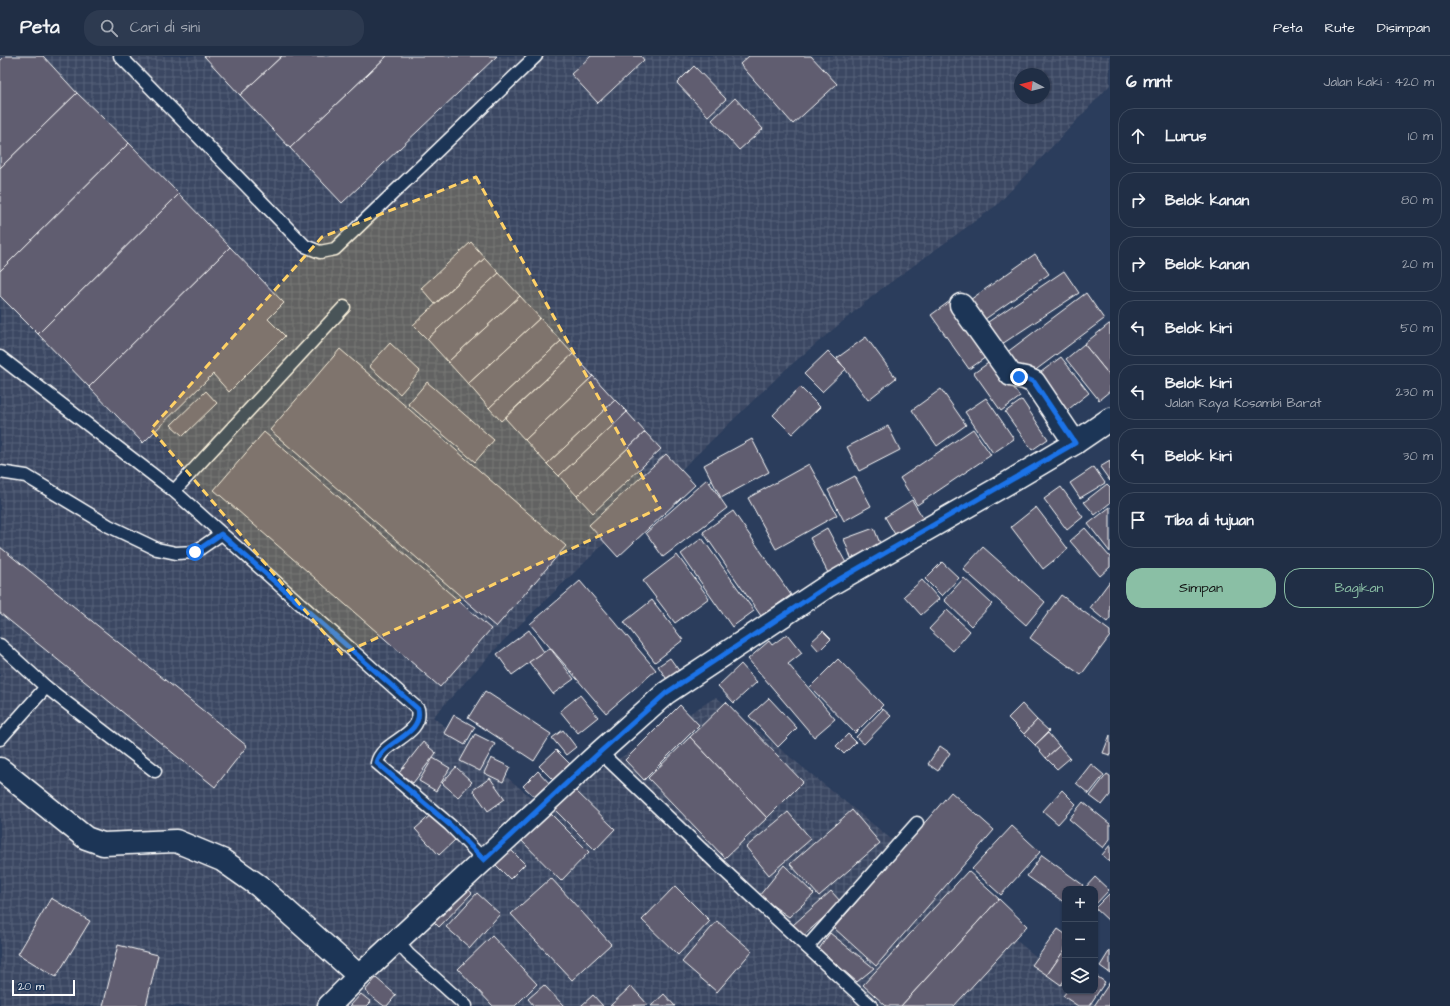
<!DOCTYPE html>
<html lang="id">
<meta charset="utf-8">
<style>
:root{--surface:#202e45;--page:#2d3a50;--text:#f1f3f6;--muted:#a2a8b3;--line:#3d4a5e;--accent:#8abfa5}
body{margin:0;font-family:"Architects Daughter",sans-serif;background:var(--page);color:var(--text)}
.controls{position:absolute;right:12px;bottom:12px;display:grid;overflow:hidden;border-radius:8px;box-shadow:0 1px 3px #0004}
.controls button{width:36px;height:36px;display:grid;place-items:center;padding:0;border:0;border-bottom:1px solid var(--line);background:var(--surface);color:var(--text);font:20px sans-serif}
.compass{position:absolute;left:1014px;top:12px;width:36px;height:36px;border-radius:50%;background:var(--surface);box-shadow:0 1px 3px #0004;rotate:277deg}
.scale{position:absolute;left:12px;bottom:10px;width:63px;box-sizing:border-box;padding-left:4px;border:2px solid #fff;border-top:0;font-size:11px;line-height:14px;white-space:nowrap;color:#fff;-webkit-text-stroke:3px #1d3557;paint-order:stroke}
.stop{position:absolute;width:12px;height:12px;margin:-9px;border:3px solid #1a73e8;border-radius:50%;background:#fff}
.stop.end{background:#1a73e8;border-color:#fff;box-shadow:0 1px 4px #0008}
.list{margin:0;padding:0;list-style:none}
h2{display:flex;justify-content:space-between;align-items:center;height:52px;margin:0;padding:0 16px;font-size:17px}
h2 small{font-size:13px;font-weight:400;color:var(--muted)}
.list li{display:grid;grid-template-columns:26px 1fr auto;gap:12px;align-items:center;box-sizing:border-box;height:56px;margin:0 8px 8px;padding:0 8px;border:1px solid var(--line);border-radius:16px}
.list b{display:block;font-size:15px;white-space:nowrap}
.list p{margin:0;font-size:13px;white-space:nowrap;color:var(--muted)}
.list em{font-size:13px;font-style:normal;color:var(--muted)}
.actions{display:flex;gap:8px;padding:12px 16px}
.actions a{flex:1;padding:9px 0;border:1px solid var(--accent);border-radius:16px;text-align:center;font-size:14px;color:var(--accent)}
.actions .main{background:var(--accent);color:#111}
.icon{flex:none;width:22px;height:22px;fill:none;stroke:currentColor;stroke-width:2;stroke-linecap:round;stroke-linejoin:round}
.map{position:relative;flex:none;width:1110px;height:950px;overflow:hidden}
header{display:flex;align-items:center;gap:24px;box-sizing:border-box;height:56px;padding:0 20px;background:var(--surface);border-bottom:1px solid var(--line)}
header strong{font-size:19px}
nav{display:flex;gap:22px;margin-inline-start:auto;font-size:14px}
.search{width:280px;height:36px;background:var(--page);display:flex;align-items:center;gap:10px;box-sizing:border-box;padding:0 14px;border-radius:16px;color:var(--muted);font-size:15px}
main{display:flex}
aside{flex:1;background:var(--surface)}
.map>svg:first-child{display:block}
.industrial{fill:url(#industrial-grid);fill-rule:evenodd}
.building{fill:#615d6f;stroke:#fff}
.lines{fill:none;stroke-linecap:round;stroke-linejoin:round}
.service-casing{stroke:#fff;stroke-width:15}
.minor-casing{stroke:#fff;stroke-width:25}
.secondary-casing{stroke:#fff;stroke-width:25}
.service{stroke:#1d3557;stroke-width:12}
.minor{stroke:#1d3557;stroke-width:22}
.secondary{stroke:#1d3557;stroke-width:22}
.route{stroke:#1a73e8;stroke-width:5}
.marked{fill:#ffd166;fill-opacity:0.2;stroke:#ffd166;stroke-width:3;stroke-dasharray:8 5;stroke-linejoin:round}
</style>
<header>
<strong>Peta</strong>
<div class="search"><svg class="icon" aria-label="search" viewBox="0 0 24 24"><circle cx="10" cy="10" r="6"/><path d="M15 15l6 6"/></svg>Cari di sini</div>
<nav><a>Peta</a><a>Rute</a><a>Disimpan</a></nav>
</header>
<main>
<div class="map">
<svg width="1110" height="950" viewBox="0 0 1110 950">
<defs>
<pattern id="industrial-grid" width="8" height="8" patternUnits="userSpaceOnUse"><rect width="8" height="8" fill="#3b4762"/><path d="M0 4h8M4 0v8" fill="none" stroke="#58637a"/></pattern>
</defs>
<rect width="100%" height="100%" fill="#2b3d5c"/>
<filter id="ink" filterUnits="userSpaceOnUse"><feTurbulence type="fractalNoise" baseFrequency=".025" numOctaves="2"/><feDisplacementMap in="SourceGraphic" scale="8" xChannelSelector="R" yChannelSelector="G"/><feConvolveMatrix kernelMatrix="1 2 1 2 8 2 1 2 1" color-interpolation-filters="sRGB"/></filter>
<g filter="url(#ink)">
<path class="industrial" d="M0 0H1110V29L997 149 880 234 785 314 504 584 433 661 543 751 716 641 1065 924V935H1079L1097 950H0ZM1020 18H1044V42H1020Z"/>
<g class="building">
<path d="M5 0H43L77 37 0 112V5Z"/>
<path d="M204 0H282L240 39Z"/>
<path d="M282 0H387L290 92 240 39Z"/>
<path d="M387 0H497L342 147 290 92Z"/>
<path d="M591 0H641L644 4 598 47 571 18Z"/>
<path d="M749 0H811L837 28 793 68 740 8Z"/>
<path d="M694 10 726 43 708 60 677 27Z"/>
<path d="M77 37 129 87 0 215V112Z"/>
<path d="M735 42 763 73 739 94 712 64Z"/>
<path d="M129 87 179 138 38 278 0 240V215Z"/>
<path d="M179 138 230 191 89 331 38 278Z"/>
<path d="M471 186 485 202 435 248 421 232Z"/>
<path d="M230 191 284 247 268 263 285 280 229 336 213 318 143 387 89 331Z"/>
<path d="M1035 198 1049 218 981 266 967 246Z"/>
<path d="M485 202 499 217 427 283 413 269Z"/>
<path d="M1064 215 1079 237 1002 288 988 266Z"/>
<path d="M499 217 520 240 448 306 427 283Z"/>
<path d="M1086 237 1104 263 1025 322 1006 297Z"/>
<path d="M520 240 540 262 468 328 448 306Z"/>
<path d="M950 245 989 299 969 313 931 259Z"/>
<path d="M540 262 561 285 489 352 468 328Z"/>
<path d="M1109 268H1110V320L1084 288Z"/>
<path d="M866 281 896 322 868 344 837 302Z"/>
<path d="M561 285 573 298 501 365 489 352Z"/>
<path d="M390 287 420 315 400 338 369 310Z"/>
<path d="M1084 288 1110 320V335L1099 344 1066 303Z"/>
<path d="M340 293 566 490 496 571 270 374Z"/>
<path d="M828 295 846 313 822 336 804 318Z"/>
<path d="M573 298 593 320 525 384 505 362Z"/>
<path d="M1061 301 1089 337 1065 356 1037 319Z"/>
<path d="M994 303 1020 341 1001 355 974 317Z"/>
<path d="M593 320 615 344 547 408 525 384Z"/>
<path d="M427 326 494 384 475 406 408 348Z"/>
<path d="M800 331 820 351 792 378 773 359Z"/>
<path d="M941 333 966 369 937 390 912 354Z"/>
<path d="M206 335 217 347 183 380 171 369Z"/>
<path d="M986 342 1014 383 993 397 965 356Z"/>
<path d="M615 344 627 356 559 420 547 408Z"/>
<path d="M1022 344 1048 383 1032 394 1005 356Z"/>
<path d="M627 356 645 376 577 440 559 420Z"/>
<path d="M888 370 900 394 859 415 847 391Z"/>
<path d="M973 373 991 399 917 449 900 422Z"/>
<path d="M264 376 491 573 440 631 214 434Z"/>
<path d="M645 376 661 393 593 457 577 440Z"/>
<path d="M752 383 769 416 721 442 704 409Z"/>
<path d="M666 398 695 429 618 501 589 469Z"/>
<path d="M1110 405V425L1100 411Z"/>
<path d="M809 408 837 459 776 493 748 442Z"/>
<path d="M1094 411 1105 427 1080 442 1070 427Z"/>
<path d="M855 420 871 450 844 465 828 434Z"/>
<path d="M707 423 727 452 663 501 646 477Z"/>
<path d="M1107 428 1110 431V447L1095 459 1084 446Z"/>
<path d="M1061 431 1083 461 1067 474 1044 443Z"/>
<path d="M912 444 925 465 897 482 885 461Z"/>
<path d="M1036 451 1068 493 1043 513 1011 471Z"/>
<path d="M1110 451V496L1088 468Z"/>
<path d="M733 455 791 539 761 560 703 476Z"/>
<path d="M827 472 846 507 828 517 810 482Z"/>
<path d="M874 472 881 490 851 502 844 483Z"/>
<path d="M1085 472 1110 501V511L1100 520 1070 485Z"/>
<path d="M702 482 754 555 732 571 681 498Z"/>
<path d="M0 491 247 690 215 731 0 557Z"/>
<path d="M983 491 1045 546 1026 569 963 513Z"/>
<path d="M677 499 709 542 675 567 643 525Z"/>
<path d="M942 506 959 522 942 540 925 523Z"/>
<path d="M964 522 992 548 971 570 944 544Z"/>
<path d="M922 524 939 543 921 559 904 540Z"/>
<path d="M580 525 656 614 606 657 530 568Z"/>
<path d="M1110 525V562L1107 566 1090 552Z"/>
<path d="M1061 539 1110 575V580L1081 619 1030 582Z"/>
<path d="M652 544 683 584 655 606 624 566Z"/>
<path d="M947 554 970 575 953 595 929 573Z"/>
<path d="M529 574 544 596 512 619 497 598Z"/>
<path d="M823 575 831 583 819 595 811 586Z"/>
<path d="M787 578 802 597 788 608 835 663 814 681 748 603 769 585 772 589Z"/>
<path d="M550 592 574 623 553 638 529 606Z"/>
<path d="M670 602 680 616 668 625 658 610Z"/>
<path d="M838 603 883 649 855 677 810 631Z"/>
<path d="M741 608 757 626 734 647 718 630Z"/>
<path d="M485 635 551 678 534 705 468 662Z"/>
<path d="M580 639 598 661 578 677 560 655Z"/>
<path d="M769 642 797 672 778 691 749 660Z"/>
<path d="M726 646 803 726 767 762 690 681Z"/>
<path d="M1022 648 1037 664 1024 678 1008 662Z"/>
<path d="M680 649 699 669 644 724 625 704Z"/>
<path d="M883 653 891 660 864 688 856 681Z"/>
<path d="M454 659 475 671 465 689 444 677Z"/>
<path d="M1037 664 1049 675 1035 689 1024 678Z"/>
<path d="M563 674 576 691 566 699 552 682Z"/>
<path d="M1048 677 1059 690 1046 702 1035 689Z"/>
<path d="M475 678 495 688 480 715 460 705Z"/>
<path d="M848 678 856 686 844 698 836 690Z"/>
<path d="M1110 679V699L1103 697Z"/>
<path d="M690 681 767 762 725 802 648 722Z"/>
<path d="M423 686 436 697 413 727 399 717Z"/>
<path d="M940 690 950 697 938 715 928 708Z"/>
<path d="M1059 690 1070 702 1057 713 1046 702Z"/>
<path d="M556 694 570 708 553 724 539 710Z"/>
<path d="M433 702 450 712 436 735 419 725Z"/>
<path d="M491 702 510 711 503 726 484 717Z"/>
<path d="M1091 708 1104 719 1089 738 1076 727Z"/>
<path d="M456 711 472 726 458 741 442 727Z"/>
<path d="M538 715 552 730 538 744 523 730Z"/>
<path d="M1107 718 1110 720V739L1102 749 1090 740Z"/>
<path d="M490 722 505 743 488 755 473 734Z"/>
<path d="M575 734 615 773 595 794 555 754Z"/>
<path d="M1062 734 1076 748 1058 768 1043 755Z"/>
<path d="M951 736 994 774 876 910 834 872Z"/>
<path d="M1083 746 1110 768V783L1103 792 1069 763Z"/>
<path d="M852 754 880 787 819 840 790 808Z"/>
<path d="M548 755 589 796 561 825 520 783Z"/>
<path d="M788 756 811 783 769 819 746 791Z"/>
<path d="M433 757 456 783 439 799 415 773Z"/>
<path d="M1012 770 1040 796 1001 839 972 813Z"/>
<path d="M1110 789V806L1102 799Z"/>
<path d="M509 792 525 808 510 823 494 807Z"/>
<path d="M1042 799 1083 829 1080 833H1065V847L1027 820Z"/>
<path d="M784 809 814 838 789 861 759 840Z"/>
<path d="M968 815 999 843 901 950H886L863 929Z"/>
<path d="M1095 821 1109 834 1095 849V833H1084Z"/>
<path d="M551 822 611 888 572 924 511 858Z"/>
<path d="M461 827 472 837 439 871 429 861Z"/>
<path d="M675 830 710 865 678 899 642 864Z"/>
<path d="M831 835 841 846 803 880 793 869Z"/>
<path d="M477 837 500 858 470 892 446 871Z"/>
<path d="M1110 837V866L1095 852Z"/>
<path d="M51 842 90 865 56 921 18 898Z"/>
<path d="M999 843 1027 870 954 950H901Z"/>
<path d="M717 865 752 895 717 936 682 906Z"/>
<path d="M1058 873 1065 878V893L1047 919 1032 909Z"/>
<path d="M830 877 874 912 857 926 819 893Z"/>
<path d="M492 880 537 928 515 950H493L458 913Z"/>
<path d="M118 889 158 899 146 950H103Z"/>
<path d="M1065 893V923L1061 929 1047 919Z"/>
<path d="M1110 894V917L1100 910Z"/>
<path d="M1095 919 1105 926 1089 950H1078L1063 940 1067 935H1095Z"/>
<path d="M376 922 396 939 387 950H384L365 935Z"/>
<path d="M1110 926V950H1094Z"/>
<path d="M544 929 564 950H534L528 943Z"/>
<path d="M631 930 648 949 610 950Z"/>
<path d="M361 938 371 946 367 950H350Z"/>
<path d="M664 938 675 950H651Z"/>
<path d="M593 939 603 950H581Z"/>
</g>
<g class="lines">
<defs>
<g id="service">
<path d="M120 0 305 190 320 196 335 193 536 0"/>
<path d="M0 301 174 435 418 653C424 680 381 685 377 707L450 769 484 804"/>
<path d="M0 416 26 420 109 470 157 493 176 497 195 496 221 478"/>
<path d="M174 435 344 251"/>
<path d="M0 589 46 631 0 683"/>
<path d="M46 631 155 715"/>
<path d="M600 696 716 807 871 950"/>
<path d="M397 885 408 898 466 950"/>
<path d="M807 891 917 767"/>
</g>
<g id="minor">
<path d="M961 249 1011 319 1025 322 1034 326 1075 387"/>
<path d="M0 713 86 782 103 788 176 785 222 804 259 830 359 920"/>
</g>
<path id="secondary" d="M329 950 359 920 600 696 666 637 826 531 1006 428 1075 387 1110 363"/>
</defs>
<use href="#service" class="service-casing"/>
<use href="#minor" class="minor-casing"/>
<use href="#secondary" class="secondary-casing"/>
<use href="#service" class="service"/>
<use href="#minor" class="minor"/>
<use href="#secondary" class="secondary"/>
</g>
</g>
<g class="lines" filter="url(#ink)">
<path class="route" d="M195 496 221 478 418 653C424 680 381 685 377 707L450 769 484 804 600 696 666 637 826 531 1075 387 1034 326 1025 322 1019 321"/>
</g>
<path class="marked" d="M476 121 660 452 342 598 151 373 322 181Z"/>
</svg>
<div class="controls">
<button>+</button>
<button>−</button>
<button><svg class="icon" aria-label="layers" viewBox="0 0 24 24"><path d="M12 4l9 5-9 5-9-5zM3 14l9 5 9-5"/></svg></button>
</div>
<svg class="compass" viewBox="-18 -18 36 36"><path d="M0-13l5 13h-10z" fill="#e53935"/><path d="M0 13l5-13h-10z" fill="#a2a8b3"/></svg>
<div class="scale">20 m</div>
<div class="stop" style="left:195px;top:496px"></div>
<div class="stop end" style="left:1019px;top:321px"></div>
</div>
<aside>
<h2>6 mnt<small>Jalan kaki · 420 m</small></h2>
<ul class="list">
<li><svg class="icon" aria-label="ahead" viewBox="0 0 24 24"><path d="M12 20V5M6 11l6-6 6 6"/></svg><div><b>Lurus</b></div><em>10 m</em></li>
<li><svg class="icon" aria-label="right" viewBox="0 0 24 24"><path d="M7 20v-9h11M14 6l5 5-5 5"/></svg><div><b>Belok kanan</b></div><em>80 m</em></li>
<li><svg class="icon" aria-label="right" viewBox="0 0 24 24"><path d="M7 20v-9h11M14 6l5 5-5 5"/></svg><div><b>Belok kanan</b></div><em>20 m</em></li>
<li><svg class="icon" aria-label="left" viewBox="0 0 24 24"><path d="M17 20v-9H6M10 6l-5 5 5 5"/></svg><div><b>Belok kiri</b></div><em>50 m</em></li>
<li><svg class="icon" aria-label="left" viewBox="0 0 24 24"><path d="M17 20v-9H6M10 6l-5 5 5 5"/></svg><div><b>Belok kiri</b><p>Jalan Raya Kosambi Barat</p></div><em>230 m</em></li>
<li><svg class="icon" aria-label="left" viewBox="0 0 24 24"><path d="M17 20v-9H6M10 6l-5 5 5 5"/></svg><div><b>Belok kiri</b></div><em>30 m</em></li>
<li><svg class="icon" aria-label="arrive" viewBox="0 0 24 24"><path d="M6 21V4h12l-3 4 3 4H6"/></svg><div><b>Tiba di tujuan</b></div></li>
</ul>
<div class="actions"><a class="main">Simpan</a><a>Bagikan</a></div>
</aside>
</main>
